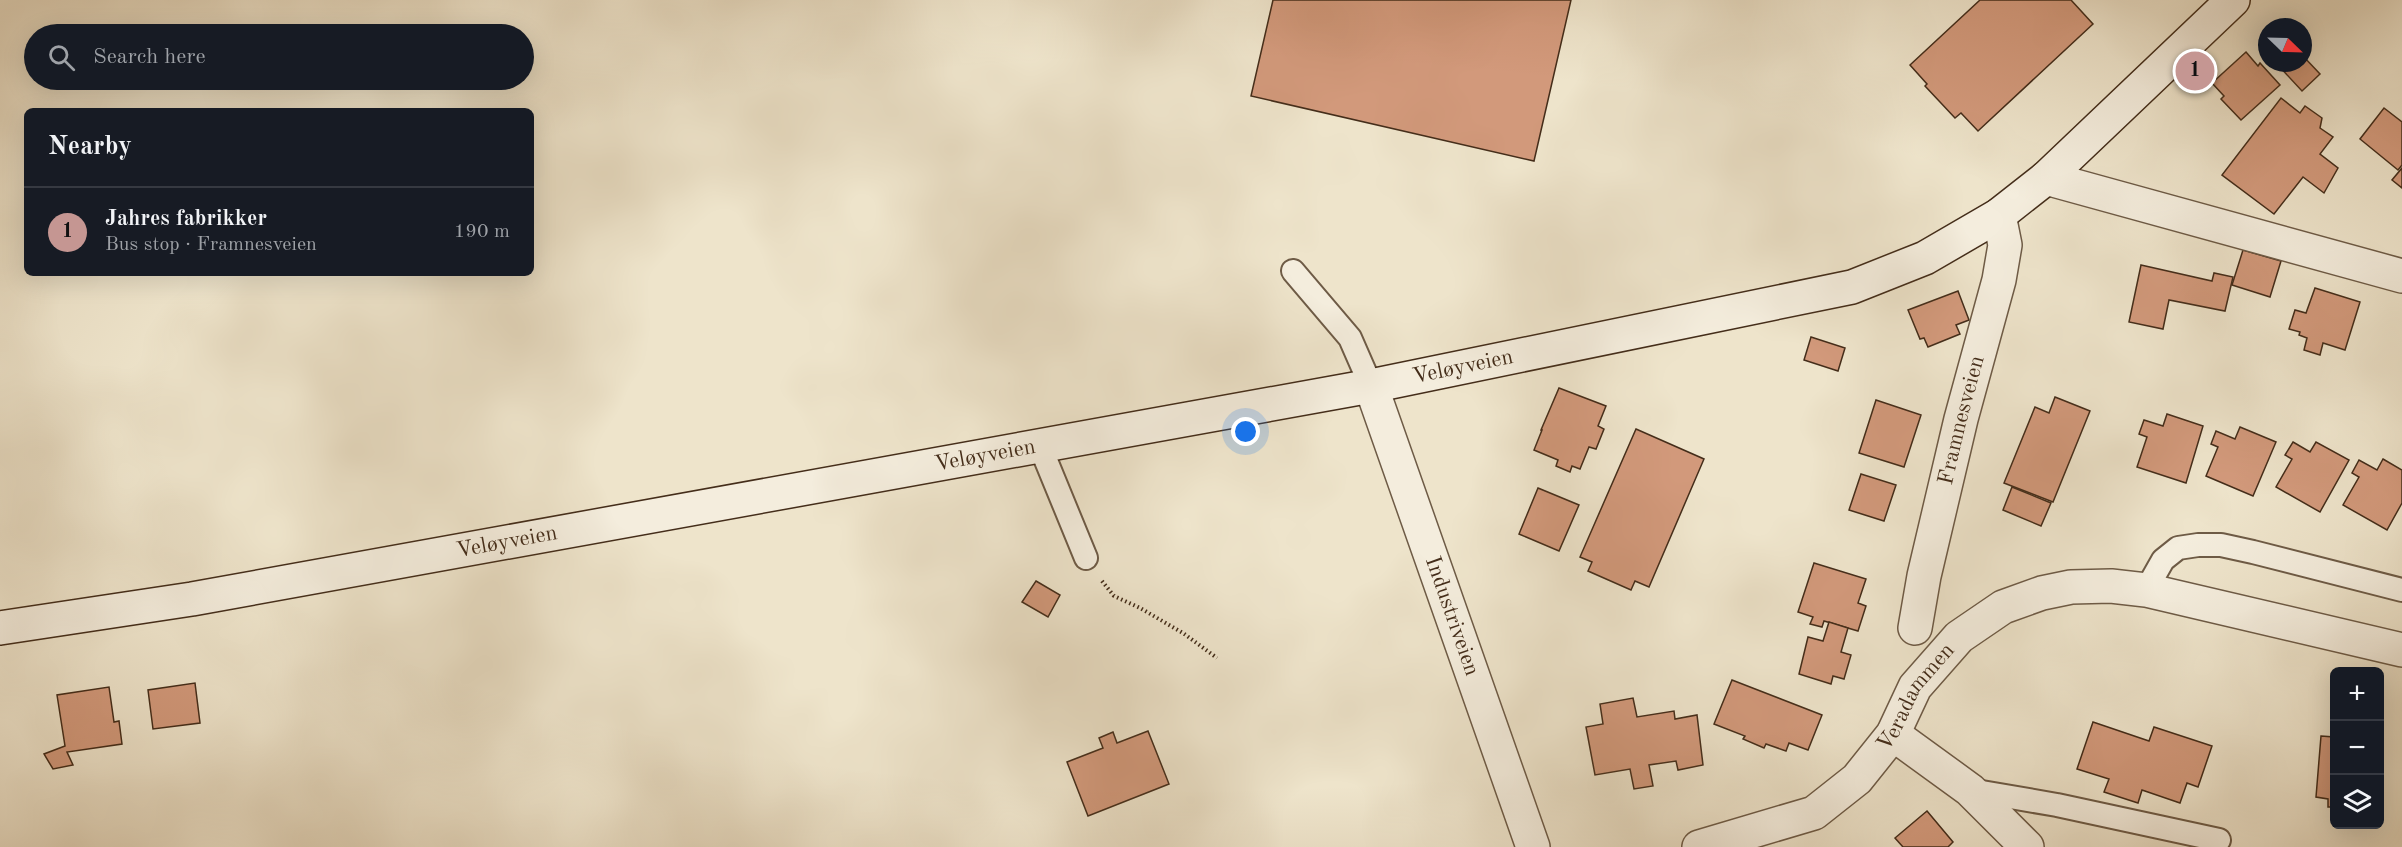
<!DOCTYPE html>
<meta charset="utf-8">
<style>
:root{--surface:#171b24;--page:#20242c;--text:#f1f3f6;--muted:#9ea1a6;--line:#363941;--accent:#c59692}
body{margin:0;font-family:"Old Standard TT",serif;background:var(--page);color:var(--text)}
.controls{position:absolute;right:18px;bottom:18px;display:grid;overflow:hidden;border-radius:9px;box-shadow:0 6px 24px #0002}
.controls button{width:54px;height:54px;display:grid;place-items:center;padding:0;border:0;border-bottom:2px solid var(--line);background:var(--surface);color:var(--text);font:30px sans-serif}
.compass{position:absolute;left:2258px;top:18px;width:54px;height:54px;border-radius:50%;background:var(--surface);box-shadow:0 6px 24px #0002;rotate:113deg}
.you{position:absolute;left:1246px;top:432px;width:21px;height:21px;margin:-15px;border:4px solid #fff;border-radius:50%;background:#1a73e8;box-shadow:0 0 0 9px #1a73e833}
.badge{display:grid;place-items:center;width:39px;height:39px;border-radius:50%;background:var(--accent);color:#111;font-size:20px;font-weight:700}
.pin{position:absolute;translate:-50% -50%;border:3px solid #fff;box-shadow:0 2px 6px #0006}
.list{margin:0;padding:0;list-style:none}
h2{display:flex;justify-content:space-between;align-items:center;height:78px;margin:0;padding:0 24px;font-size:26px}
h2 small{font-size:20px;font-weight:400;color:var(--muted)}
.list li{display:grid;grid-template-columns:39px 1fr auto;gap:18px;align-items:center;box-sizing:border-box;height:90px;padding:0 24px;border-top:2px solid var(--line)}
.list b{display:block;font-size:22px;white-space:nowrap}
.list p{margin:0;font-size:20px;white-space:nowrap;color:var(--muted)}
.list em{font-size:20px;font-style:normal;color:var(--muted)}
.icon{flex:none;width:33px;height:33px;fill:none;stroke:currentColor;stroke-width:2;stroke-linecap:round;stroke-linejoin:round}
.map{position:relative;flex:none;width:2402px;height:847px;overflow:hidden}
.search{position:absolute;background:var(--surface);box-shadow:0 6px 24px #0002;left:24px;top:24px;width:510px;height:66px;display:flex;align-items:center;gap:15px;box-sizing:border-box;padding:0 21px;border-radius:33px;color:var(--muted);font-size:22px}
.panel{position:absolute;background:var(--surface);box-shadow:0 6px 24px #0002;left:24px;top:108px;width:510px;height:168px;border-radius:9px}
.map>svg:first-child{display:block}
.building{fill:#d2997b;stroke:#442d1a;stroke-width:1.5}
.lines{fill:none;stroke-linecap:round;stroke-linejoin:round}
.service-casing{stroke:#6e5b46;stroke-width:26}
.minor-casing{stroke:#6e5b46;stroke-width:36}
.secondary-casing{stroke:#442d1a;stroke-width:36}
.path{stroke:#442d1a;stroke-width:4;stroke-dasharray:1.5 3;stroke-linecap:butt}
.service{stroke:#f4eddd;stroke-width:22}
.minor{stroke:#f4eddd;stroke-width:33}
.secondary{stroke:#f4eddd;stroke-width:33}
.labels{text-anchor:middle;dominant-baseline:central;stroke-width:4.5;stroke-linejoin:round;paint-order:stroke}
.street-label{font-size:22px;fill:#442d1a;stroke:#f4eddd}
</style>
<div class="map">
<svg width="2402" height="847" viewBox="0 0 2402 847">
<rect width="100%" height="100%" fill="#eee4cb"/>
<filter id="stains"><feTurbulence type="fractalNoise" baseFrequency=".00333" numOctaves="4"/><feColorMatrix values="0 0 0 0 .2 0 0 0 0 .09 0 0 0 0 .02 0 0 0 .5 -.17"/></filter>
<radialGradient id="worn" r=".72"><stop offset=".6" stop-color="#630" stop-opacity="0"/><stop offset="1" stop-color="#630" stop-opacity=".3"/></radialGradient>
<g class="building">
<path d="M1273 0H1571L1534 161 1251 96Z"/>
<path d="M1980 0H2071L2093 24 1978 131 1961 113 1955 118 1925 86 1927 84 1910 65Z"/>
<path d="M2246 52 2258 66 2260 63 2280 85 2241 120 2221 99 2224 96 2212 83Z"/>
<path d="M2303 56 2320 74 2302 91 2276 63H2303Z"/>
<path d="M2281 98 2300 113 2305 106 2322 118 2320 128 2333 137 2320 154 2338 168 2324 193 2303 177 2274 214 2222 175Z"/>
<path d="M2384 108 2402 122V165L2398 170 2360 139Z"/>
<path d="M2402 168V188L2392 180Z"/>
<path d="M2243 250 2281 261 2270 297 2232 285Z"/>
<path d="M2141 265 2212 281 2214 273 2233 277 2225 311 2169 300 2163 329 2129 322Z"/>
<path d="M2315 288 2360 302 2345 350 2323 343 2320 355 2304 350 2307 338 2299 335 2300 332 2289 329 2295 310 2306 313Z"/>
<path d="M1958 291 1969 320 1956 325 1960 334 1928 347 1924 338 1920 339 1908 310Z"/>
<path d="M1811 337 1845 348 1838 371 1804 360Z"/>
<path d="M1559 388 1606 406 1598 426 1604 429 1596 449 1589 447 1580 469 1572 466 1570 472 1556 466 1558 460 1534 450 1542 430H1541Z"/>
<path d="M2055 397 2090 411 2053 502 2004 483 2035 407 2049 413Z"/>
<path d="M1876 400 1921 415 1904 467 1859 453Z"/>
<path d="M2167 414 2203 426 2186 483 2137 467 2147 437 2139 434 2144 420 2163 426Z"/>
<path d="M2240 427 2276 442 2253 496 2206 476 2218 447 2211 444 2216 431 2235 439Z"/>
<path d="M1636 429 1704 459 1649 587 1635 581 1631 590 1588 571 1592 562 1580 557Z"/>
<path d="M2293 442 2310 452 2316 442 2349 460 2320 512 2276 487 2292 459 2285 455Z"/>
<path d="M2383 459 2402 470V503L2387 530 2343 505 2359 477 2352 473 2359 460 2377 470Z"/>
<path d="M1861 474 1896 485 1884 521 1849 510Z"/>
<path d="M2012 487 2051 503 2041 526 2003 510Z"/>
<path d="M1538 488 1579 505 1559 551 1519 534Z"/>
<path d="M1814 563 1866 579 1858 603 1866 606 1858 631 1824 621 1822 627 1810 624 1813 617 1798 612Z"/>
<path d="M1036 581 1060 595 1048 617 1022 602Z"/>
<path d="M1829 622 1848 628 1841 652 1851 655 1844 679 1833 676 1831 684 1799 674 1808 637 1823 641Z"/>
<path d="M1732 680 1822 715 1808 750 1789 743 1786 751 1766 744 1764 748 1743 739 1745 736 1714 724Z"/>
<path d="M195 683 200 723 153 729 148 690Z"/>
<path d="M109 687 114 722 119 721 122 744 67 752 73 765 53 769 44 754 65 746 57 695Z"/>
<path d="M1633 698 1637 717 1674 711 1675 719 1697 715 1703 765 1678 770 1676 761 1649 765 1653 786 1634 789 1630 769 1595 775 1586 727 1603 724 1600 704Z"/>
<path d="M2093 722 2149 741 2154 727 2212 746 2198 787 2187 783 2180 803 2142 790 2138 803 2104 792 2109 779 2077 769Z"/>
<path d="M1148 731 1169 784 1088 816 1067 762 1103 748 1099 738 1113 732 1117 743Z"/>
<path d="M2321 736 2334 737V807H2328V799L2316 797Z"/>
<path d="M1927 811 1953 842 1948 847H1903L1895 838Z"/>
</g>
<g class="lines">
<defs>
<g id="service">
<path d="M1293 271 1350 338 1371 386"/>
<path d="M1040 446 1086 558"/>
<path d="M2146 590 2163 560 2178 548 2198 545H2221L2253 552 2402 590"/>
<path d="M1970 790 2057 805 2219 840"/>
</g>
<g id="minor">
<path d="M2046 178 2402 276"/>
<path id="s1" d="M1371 386 1533 847"/>
<path id="s2" d="M1915 628 1924 576 1961 419 1999 280 2005 245 1999 215"/>
<path d="M1893 734 1970 790 2027 847"/>
<path id="s3" d="M1699 847 1814 813 1857 779 1893 734 1915 687 1959 637 2003 607 2042 593 2071 587 2111 586 2146 590 2402 650"/>
</g>
<g id="secondary">
<path id="s4" d="M0 628 192 599 1371 386 1852 287 1925 258 1999 215 2046 178 2233 0"/>
</g>
</defs>
<use href="#service" class="service-casing"/>
<use href="#minor" class="minor-casing"/>
<use href="#secondary" class="secondary-casing"/>
<path class="path" d="M1102 581 1114 596 1140 608 1183 633 1217 658"/>
<use href="#service" class="service"/>
<use href="#minor" class="minor"/>
<use href="#secondary" class="secondary"/>
</g>
<g class="labels">
<g class="street-label">
<text stroke="none"><textPath href="#s4" startOffset="1486">Veløyveien</textPath></text>
<text stroke="none"><textPath href="#s2" startOffset="213">Framnesveien</textPath></text>
<text stroke="none"><textPath href="#s4" startOffset="1000">Veløyveien</textPath></text>
<text stroke="none"><textPath href="#s4" startOffset="514">Veløyveien</textPath></text>
<text stroke="none"><textPath href="#s1" startOffset="244">Industriveien</textPath></text>
<text stroke="none"><textPath href="#s3" startOffset="276">Veradammen</textPath></text>
</g>
</g>
<rect width="100%" height="100%" filter="url(#stains)"/>
<rect width="100%" height="100%" fill="url(#worn)"/>
</svg>
<div class="controls">
<button>+</button>
<button>−</button>
<button><svg class="icon" aria-label="layers" viewBox="0 0 24 24"><path d="M12 4l9 5-9 5-9-5zM3 14l9 5 9-5"/></svg></button>
</div>
<svg class="compass" viewBox="-18 -18 36 36"><path d="M0-13l5 13h-10z" fill="#e53935"/><path d="M0 13l5-13h-10z" fill="#9ea1a6"/></svg>
<div class="you"></div>
<div class="pin badge" style="left:2195px;top:71px">1</div>
<div class="search"><svg class="icon" aria-label="search" viewBox="0 0 24 24"><circle cx="10" cy="10" r="6"/><path d="M15 15l6 6"/></svg>Search here</div>
<section class="panel">
<h2>Nearby<small></small></h2>
<ul class="list">
<li><span class="badge">1</span><div><b>Jahres fabrikker</b><p>Bus stop · Framnesveien</p></div><em>190 m</em></li>
</ul>
</section>
</div>
